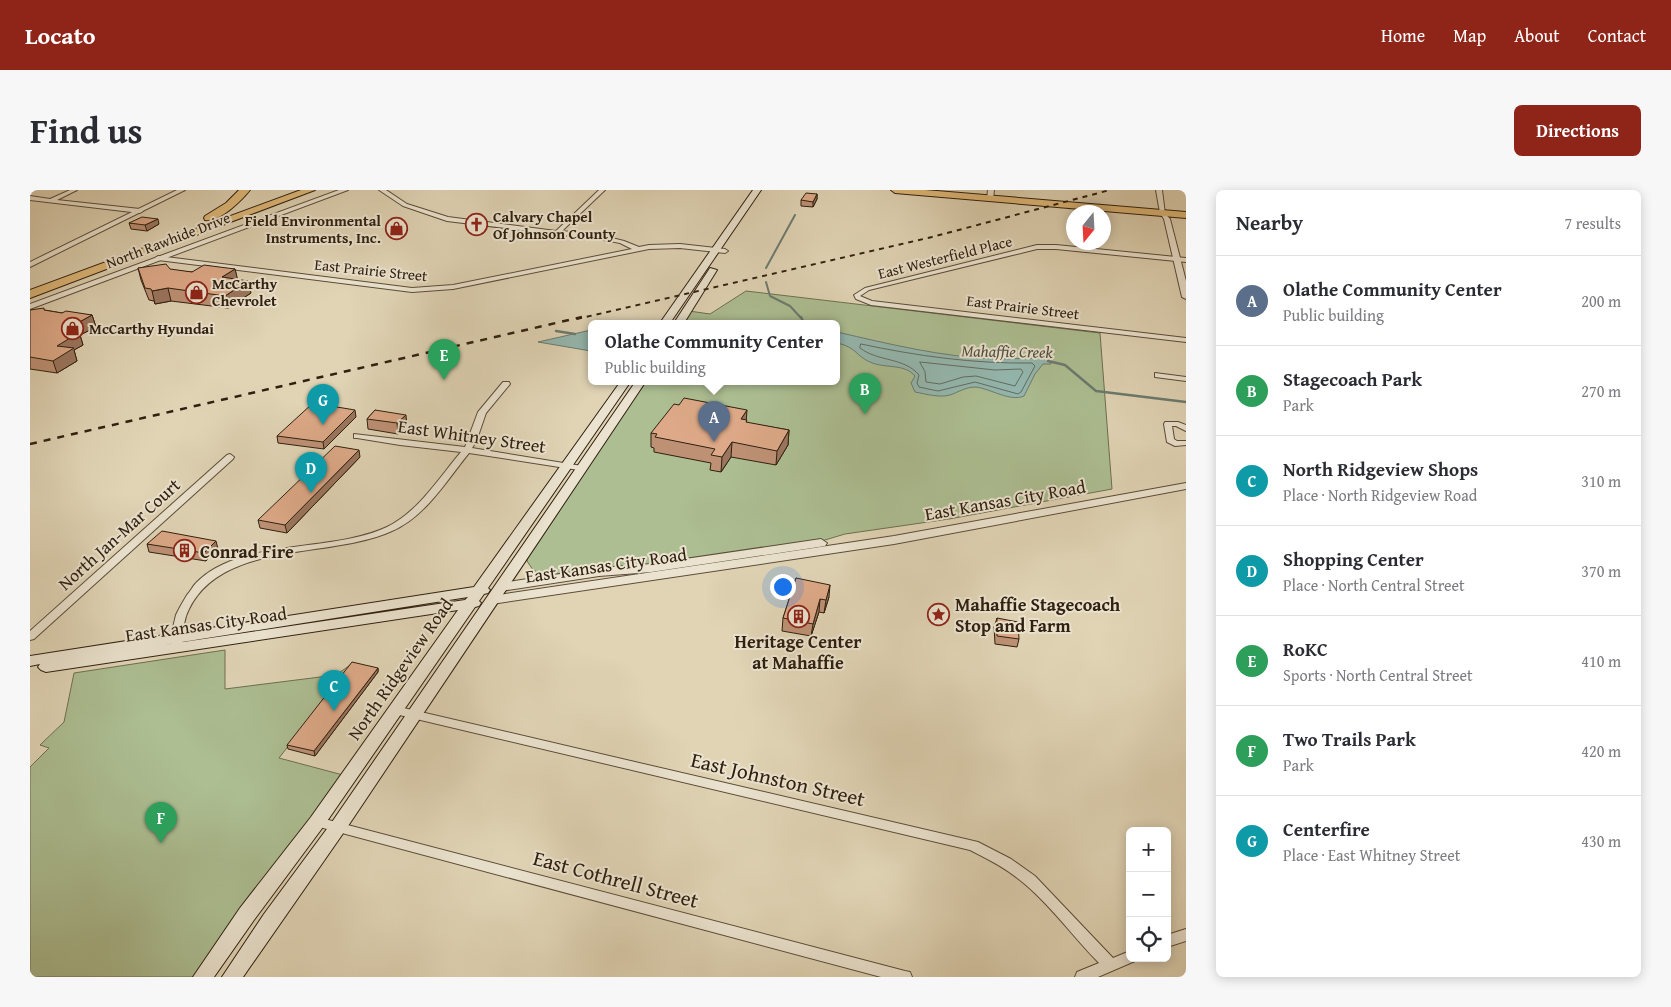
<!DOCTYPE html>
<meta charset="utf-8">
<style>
:root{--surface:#fff;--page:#f7f7f7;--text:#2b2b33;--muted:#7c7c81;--line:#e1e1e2;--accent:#8f2418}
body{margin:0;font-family:"Gentium Book Plus",serif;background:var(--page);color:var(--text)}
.controls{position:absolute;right:15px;bottom:15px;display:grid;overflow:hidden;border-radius:8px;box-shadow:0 2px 12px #0003}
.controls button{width:45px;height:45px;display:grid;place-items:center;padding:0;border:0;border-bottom:1px solid var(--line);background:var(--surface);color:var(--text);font:25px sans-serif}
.compass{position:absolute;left:1036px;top:15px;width:45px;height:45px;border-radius:50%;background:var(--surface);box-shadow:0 2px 12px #0003;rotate:198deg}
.you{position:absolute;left:752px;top:396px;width:18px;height:18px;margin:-12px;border:4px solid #fff;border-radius:50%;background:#1a73e8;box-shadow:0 0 0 8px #1a73e833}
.badge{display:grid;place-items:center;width:32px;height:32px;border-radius:50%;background:var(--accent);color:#fff;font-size:16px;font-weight:700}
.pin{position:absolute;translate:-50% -41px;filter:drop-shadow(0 1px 2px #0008)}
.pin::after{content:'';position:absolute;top:26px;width:18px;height:15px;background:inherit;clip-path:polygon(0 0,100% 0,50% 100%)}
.popup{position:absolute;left:558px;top:130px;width:252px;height:65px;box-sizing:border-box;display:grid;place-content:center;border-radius:8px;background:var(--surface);filter:drop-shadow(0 1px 4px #0005);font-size:16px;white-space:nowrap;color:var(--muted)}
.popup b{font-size:19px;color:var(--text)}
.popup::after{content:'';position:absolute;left:50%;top:100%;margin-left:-10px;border:10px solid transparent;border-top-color:var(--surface)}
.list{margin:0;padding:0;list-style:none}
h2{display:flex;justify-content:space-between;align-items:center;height:65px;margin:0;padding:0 20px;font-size:21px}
h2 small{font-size:16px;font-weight:400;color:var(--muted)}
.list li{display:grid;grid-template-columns:32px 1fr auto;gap:15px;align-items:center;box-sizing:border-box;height:90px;padding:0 20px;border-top:1px solid var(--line)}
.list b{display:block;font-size:19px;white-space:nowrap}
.list p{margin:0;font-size:16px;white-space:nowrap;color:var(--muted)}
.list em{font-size:16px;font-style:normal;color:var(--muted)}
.icon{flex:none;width:28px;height:28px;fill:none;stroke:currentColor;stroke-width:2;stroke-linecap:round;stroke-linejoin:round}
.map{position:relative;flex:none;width:1156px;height:787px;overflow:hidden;border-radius:8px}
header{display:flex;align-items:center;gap:30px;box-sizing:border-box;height:70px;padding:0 25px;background:var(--accent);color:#fff}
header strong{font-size:24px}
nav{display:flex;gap:28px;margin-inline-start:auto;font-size:18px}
.intro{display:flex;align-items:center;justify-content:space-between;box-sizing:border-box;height:120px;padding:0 30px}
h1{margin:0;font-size:35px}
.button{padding:12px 22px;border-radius:8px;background:var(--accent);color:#fff;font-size:18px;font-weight:700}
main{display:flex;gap:30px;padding:0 30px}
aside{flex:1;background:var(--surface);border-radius:8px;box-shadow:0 2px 12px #0003}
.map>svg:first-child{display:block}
.green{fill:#acbe92;stroke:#6e6f51}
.water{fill:#94b8b0;stroke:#6c7b70}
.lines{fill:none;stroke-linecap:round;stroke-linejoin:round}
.shore{stroke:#626c60;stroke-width:1}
.stream-far1{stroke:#6c7b70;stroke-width:2}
.stream{stroke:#6c7b70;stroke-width:2.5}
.minor-casing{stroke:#5b4d39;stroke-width:2}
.tertiary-casing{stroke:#5b4d39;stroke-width:2}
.secondary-casing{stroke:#2f2010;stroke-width:2}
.primary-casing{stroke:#2f2010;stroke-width:2}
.motorway-casing{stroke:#2f2010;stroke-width:2}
.minor{fill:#ebe3cf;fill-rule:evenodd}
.tertiary{fill:#ebe3cf;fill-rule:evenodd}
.secondary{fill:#ebe3cf;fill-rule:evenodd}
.primary{fill:#e0ba7a;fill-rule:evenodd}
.motorway{fill:#e0ba7a;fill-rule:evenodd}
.rail-far1{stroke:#2f2010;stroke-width:2;stroke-dasharray:5 5;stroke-linecap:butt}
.rail{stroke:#2f2010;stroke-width:2.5;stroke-dasharray:7 7;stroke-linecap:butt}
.wall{fill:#be9175;stroke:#2f2010}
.shaded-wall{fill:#9b765f;stroke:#2f2010}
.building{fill:#dda988;stroke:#2f2010}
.labels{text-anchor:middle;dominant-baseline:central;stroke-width:4;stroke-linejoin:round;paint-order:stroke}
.far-poi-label{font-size:15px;font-weight:bold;fill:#2f2010;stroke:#ebe3cf;text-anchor:start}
.far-street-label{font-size:15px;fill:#2f2010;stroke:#ebe3cf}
.far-water-label{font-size:16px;font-style:italic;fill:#4d4e40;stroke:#ebe3cf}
.street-label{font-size:18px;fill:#2f2010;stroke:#ebe3cf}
.poi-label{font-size:18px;font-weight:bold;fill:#2f2010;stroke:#ebe3cf;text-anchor:start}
.near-street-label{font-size:21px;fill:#2f2010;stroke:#ebe3cf}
</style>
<header>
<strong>Locato</strong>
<nav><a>Home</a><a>Map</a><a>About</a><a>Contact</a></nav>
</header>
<div class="intro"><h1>Find us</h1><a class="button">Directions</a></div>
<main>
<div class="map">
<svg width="1156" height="787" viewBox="0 0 1156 787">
<rect width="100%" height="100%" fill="#e0d4b5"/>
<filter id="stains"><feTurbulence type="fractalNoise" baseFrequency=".004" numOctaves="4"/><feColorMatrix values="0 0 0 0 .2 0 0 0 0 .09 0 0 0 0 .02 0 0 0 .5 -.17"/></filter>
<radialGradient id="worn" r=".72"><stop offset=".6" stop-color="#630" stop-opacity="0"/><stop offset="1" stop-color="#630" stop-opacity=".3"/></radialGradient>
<g class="green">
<path d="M716 101 1070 143 1082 299 919 329 815 344 795 350 625 375 573 378 526 384 510 383 503 380 497 371 498 367 615 191H806V133H652L659 121 680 124Z"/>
<path d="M195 460V499L306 485 323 473 249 568 313 585 165 787H0V577L19 558 10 555 34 532 44 483Z"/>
</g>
<g class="water">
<path d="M561 140V161L508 152Z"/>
<path d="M807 142C859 154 912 167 966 169 984 169 1002 168 1020 168L1021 174H1013L1005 184 994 206C980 212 961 199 946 197 935 197 929 202 920 205 909 208 896 204 885 202L881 193 885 186C874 173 855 179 840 172 826 166 826 157 807 153Z"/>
</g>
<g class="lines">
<g class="shore">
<path d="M831 154C887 166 945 174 1002 173L1005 176 991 202 988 204 945 192 908 201 889 197 887 193 889 185C874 167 848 172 830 158Z"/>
<path d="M890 172 965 180 991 179 993 182 985 196 946 186 933 187 910 194 896 192 895 182Z"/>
</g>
<g class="stream-far1">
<path d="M736 78 765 25"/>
<path d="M736 92 740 106 760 116 772 129"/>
</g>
<g class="stream">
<path d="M771 127 774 133"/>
<path d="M526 141 545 144"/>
<path d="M1018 171 1035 175 1066 201 1156 212"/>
</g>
<defs>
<g id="minor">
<path d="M40 0H47L27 10 110 19 113 21 110 23 0 10V6L20 9Z"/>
<path d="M349 0H356L377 14 418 27 526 41 569 0H575L532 41 574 46 594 51 609 57 619 55 650 54 695 59 698 61 695 63 650 58 619 59 423 99 382 102 128 70 125 68 128 66 382 98 423 95 602 59 590 53 574 50 417 31 373 16Z"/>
<path d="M958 0H964L963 9 960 11 957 9Z"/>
<path d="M1126 0H1132L1135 24 1130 23Z"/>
<path d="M1007 55H1026L1156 68V72L1026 59H1007L839 100 830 106 842 111 1156 148V152L841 115 826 109 824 105 835 98Z"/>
<path d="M1125 183 1156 187V191L1125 187Z"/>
<path d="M473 192H479L480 194 456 223 446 252 442 258 552 276 556 279 555 281 439 263C417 290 395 327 362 341 301 369 193 350 159 419 153 430 153 444 152 456L147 459 143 458C139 450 144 434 146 425 149 418 153 412 157 405 160 402 163 396 166 393 209 348 302 363 357 337 388 322 409 288 431 262L370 255 327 248H324V244L435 257 448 222Z"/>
<path d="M1135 232H1148L1156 235V241L1146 236H1142L1144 249 1147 251H1156V255L1145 256 1137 252 1134 234Z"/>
<path d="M200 264 204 267 203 269 4 449 0 450V441L197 265Z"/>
<path d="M365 516 948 652 981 669 1005 686 1083 768 1100 761V768H1107L1105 771 1068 787H1045L1047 782 1069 773C1044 748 1023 718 996 695 979 680 960 670 940 660L361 523 359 520 361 517Z"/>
<path d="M287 627 875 781 880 782 882 787H851L282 635 281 632 282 629Z"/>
<path d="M1156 739V751L1137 757V745Z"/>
</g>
<g id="tertiary">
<path d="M147 0H155L0 77V72Z"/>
<path d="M309 0H318L0 119V114Z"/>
<path d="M1133 21 1140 29 1156 91V109L1152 107 1134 29 1130 23Z"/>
<path d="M1156 293V299L864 354 462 414 456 410 462 406 864 346Z"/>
<path d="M791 349 797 353 795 356 621 382 569 386 471 401 465 397 471 393 569 378 621 374Z"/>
</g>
<g id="secondary">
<path d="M723 0H731L640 133H630Z"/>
<path d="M680 78 687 80 654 133H644Z"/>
<path d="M591 191H601L458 398 460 400 458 403 454 404 449 411 451 413 449 416 445 417 293 637 224 730 184 787H163L210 718 281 627 428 420 16 482 11 480 8 477 10 474 0 476V466L444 397ZM438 407 435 410 133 455Z"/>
<path d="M606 191H616L314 642 213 787H192L234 724 302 632Z"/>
</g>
<path id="primary" d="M861 0H895L1156 22V28L865 3Z"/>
<g id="motorway">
<path d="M209 0H220C212 10 189 33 175 30L174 28 175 26 196 13Z"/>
<path d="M271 0H285L0 108V100Z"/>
</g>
</defs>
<use href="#minor" class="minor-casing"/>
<use href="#tertiary" class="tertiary-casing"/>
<use href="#secondary" class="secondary-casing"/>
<use href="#primary" class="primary-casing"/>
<use href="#motorway" class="motorway-casing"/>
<use href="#minor" class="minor"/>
<use href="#tertiary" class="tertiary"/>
<use href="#secondary" class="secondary"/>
<use href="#primary" class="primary"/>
<use href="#motorway" class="motorway"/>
<path class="rail-far1" d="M547 129 902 47 1080 0"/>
<path class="rail" d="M0 254 552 127"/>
</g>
<g class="wall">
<path d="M787 4V9L783 17 771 16V10Z"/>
<path d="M99 33 129 34 117 41 101 39Z"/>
<path d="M108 78 162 82 205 79 207 89 221 103 198 118 141 111 125 114 124 111 119 110 111 90Z"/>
<path d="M0 120H14L32 123 62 125 66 137 50 145 53 155 44 160 47 171 27 183 0 179Z"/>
<path d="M345 220 377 236 368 244 338 239 337 229Z"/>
<path d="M326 227 294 259 248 253 247 246Z"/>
<path d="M716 230 717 233 759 240 758 255 746 275 701 267 691 282 680 280 681 273 624 262V258L621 257V243Z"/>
<path d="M330 267 257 343 230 338 228 330Z"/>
<path d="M117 354 188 359 176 371 119 362Z"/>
<path d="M766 388 799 407 794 423 789 422 781 446 752 441 753 428Z"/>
<path d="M967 428 989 449 987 457 965 454 964 437Z"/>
<path d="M348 478V482L285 566 258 559 257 555Z"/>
</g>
<g class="shaded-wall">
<path d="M787 4V9L783 17V12Z"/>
<path d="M128 29 129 34 117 41 115 35Z"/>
<path d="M205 79 208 91 192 87Z"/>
<path d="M218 91 221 103 198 118 195 106Z"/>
<path d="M138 98 141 111 125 114 122 101Z"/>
<path d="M62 125 66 137 50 145 53 155 44 160 47 171 27 183 23 171 27 156 35 140Z"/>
<path d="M325 220 326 227 294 259 293 252Z"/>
<path d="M717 220 716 234 711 229Z"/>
<path d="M376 225 377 236 368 244 367 233Z"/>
<path d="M759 240 758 255 746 275 747 261Z"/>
<path d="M702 252 701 267 691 282 692 267Z"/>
<path d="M329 260 330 267 257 343 255 335Z"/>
<path d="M186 351 188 359 176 371 174 363Z"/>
<path d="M800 395 799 407 794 423 796 410Z"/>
<path d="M790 409 789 422 781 446 783 434Z"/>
<path d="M348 478V482L285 566 284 561Z"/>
</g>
<g class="building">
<path d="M776 3 787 4 783 12 771 10Z"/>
<path d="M112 27 128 29 115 35 99 33Z"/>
<path d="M136 74 140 79 162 82 174 75 205 79 192 87 218 91 195 106 138 98 122 101 121 99 115 98 108 78Z"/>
<path d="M14 118V120L32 123 36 121 62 125 35 140 50 142 27 156 44 158 23 171 0 167V120Z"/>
<path d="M654 208 717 220 711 229 717 230 716 232 759 240 747 261 702 252 692 267 681 265 685 259 625 247 627 244 621 243 644 214 649 215Z"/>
<path d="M283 213 325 220 293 252 247 246Z"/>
<path d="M345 220 376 225 367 233 337 229Z"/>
<path d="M305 256 329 260 255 335 228 330Z"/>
<path d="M132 341 186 351 174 363 117 354Z"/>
<path d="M766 388 800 395 796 410 790 409 783 434 753 428Z"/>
<path d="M967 428 988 432 989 449 967 446Z"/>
<path d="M322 472 348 478 284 561 257 555Z"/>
</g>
<defs>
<symbol id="church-ring" viewBox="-11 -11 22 22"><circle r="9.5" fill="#ebe3cf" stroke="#8f2418" stroke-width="1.5"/><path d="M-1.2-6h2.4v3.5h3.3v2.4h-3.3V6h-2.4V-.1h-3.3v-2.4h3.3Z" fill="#8f2418"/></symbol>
<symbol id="shop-ring" viewBox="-11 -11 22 22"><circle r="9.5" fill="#ebe3cf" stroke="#8f2418" stroke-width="1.5"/><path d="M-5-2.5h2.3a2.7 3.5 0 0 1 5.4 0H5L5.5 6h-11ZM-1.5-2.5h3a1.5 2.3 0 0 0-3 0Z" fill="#8f2418"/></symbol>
<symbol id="building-ring" viewBox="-11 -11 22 22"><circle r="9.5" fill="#ebe3cf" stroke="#8f2418" stroke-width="1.5"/><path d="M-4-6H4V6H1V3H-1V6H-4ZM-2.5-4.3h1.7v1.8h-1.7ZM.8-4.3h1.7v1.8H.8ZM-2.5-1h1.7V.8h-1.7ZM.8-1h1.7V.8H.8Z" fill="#8f2418"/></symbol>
<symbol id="sight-ring" viewBox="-11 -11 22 22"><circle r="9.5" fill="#ebe3cf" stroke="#8f2418" stroke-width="1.5"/><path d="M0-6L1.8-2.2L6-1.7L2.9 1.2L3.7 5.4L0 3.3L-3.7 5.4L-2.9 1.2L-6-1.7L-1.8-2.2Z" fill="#8f2418"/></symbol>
</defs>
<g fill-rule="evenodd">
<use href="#church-ring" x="434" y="22" width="25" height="25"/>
<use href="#shop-ring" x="354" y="26" width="25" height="25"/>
<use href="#shop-ring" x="154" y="90" width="25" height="25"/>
<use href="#shop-ring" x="30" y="126" width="25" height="25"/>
<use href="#building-ring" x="142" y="348" width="25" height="25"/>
<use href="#sight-ring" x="896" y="412" width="25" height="25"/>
<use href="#building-ring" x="756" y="414" width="25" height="25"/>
</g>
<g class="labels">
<g class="far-poi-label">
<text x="463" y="26">Calvary Chapel<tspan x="463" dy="17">Of Johnson County</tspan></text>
<text x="351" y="30" text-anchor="end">Field Environmental<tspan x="351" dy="17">Instruments, Inc.</tspan></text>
<text x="182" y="93">McCarthy<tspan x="182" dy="17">Chevrolet</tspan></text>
<text x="59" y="138">McCarthy Hyundai</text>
</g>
<g class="far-street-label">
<text transform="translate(138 50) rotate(-21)">North Rawhide Drive</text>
<text transform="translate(915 67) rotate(-14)">East Westerfield Place</text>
<text transform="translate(341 80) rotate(6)">East Prairie Street</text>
<text transform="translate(993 117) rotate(7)">East Prairie Street</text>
</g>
<g class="far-water-label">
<text transform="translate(977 161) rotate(1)">Mahaffie Creek</text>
</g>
<g class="street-label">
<text transform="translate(442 246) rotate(8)">East Whitney Street</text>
<text transform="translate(975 310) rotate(-10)">East Kansas City Road</text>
<text transform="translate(89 344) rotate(-42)">North Jan-Mar Court</text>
<text transform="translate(576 375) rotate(-8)">East Kansas City Road</text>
<text transform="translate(176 434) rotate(-8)">East Kansas City Road</text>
<text transform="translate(370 479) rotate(-55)">North Ridgeview Road</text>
</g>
<g class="poi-label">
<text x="170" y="361">Conrad Fire</text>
<text x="925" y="414">Mahaffie Stagecoach<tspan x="925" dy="21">Stop and Farm</tspan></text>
<text x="768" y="451" text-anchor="middle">Heritage Center<tspan x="768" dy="21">at Mahaffie</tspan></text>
</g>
<g class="near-street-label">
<text transform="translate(748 589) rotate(13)">East Johnston Street</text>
<text transform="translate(586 689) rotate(15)">East Cothrell Street</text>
</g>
</g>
<rect width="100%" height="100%" filter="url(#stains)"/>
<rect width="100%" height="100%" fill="url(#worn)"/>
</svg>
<div class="controls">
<button>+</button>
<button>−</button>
<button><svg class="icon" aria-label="locate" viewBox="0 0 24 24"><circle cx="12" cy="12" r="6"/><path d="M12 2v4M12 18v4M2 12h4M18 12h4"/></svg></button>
</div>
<svg class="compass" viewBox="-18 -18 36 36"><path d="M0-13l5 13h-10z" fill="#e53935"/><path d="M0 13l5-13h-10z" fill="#7c7c81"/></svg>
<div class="you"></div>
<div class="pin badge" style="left:684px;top:252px;background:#5c6f8a">A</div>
<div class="popup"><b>Olathe Community Center</b>Public building</div>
<div class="pin badge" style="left:835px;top:224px;background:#2e9e5b">B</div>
<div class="pin badge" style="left:304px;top:521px;background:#0f9aa8">C</div>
<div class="pin badge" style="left:281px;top:303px;background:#0f9aa8">D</div>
<div class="pin badge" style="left:414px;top:190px;background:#2e9e5b">E</div>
<div class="pin badge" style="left:131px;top:653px;background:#2e9e5b">F</div>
<div class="pin badge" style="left:293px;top:235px;background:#0f9aa8">G</div>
</div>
<aside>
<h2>Nearby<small>7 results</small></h2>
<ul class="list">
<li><span class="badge" style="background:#5c6f8a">A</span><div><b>Olathe Community Center</b><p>Public building</p></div><em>200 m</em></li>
<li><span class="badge" style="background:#2e9e5b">B</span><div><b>Stagecoach Park</b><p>Park</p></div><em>270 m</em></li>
<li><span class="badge" style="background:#0f9aa8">C</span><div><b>North Ridgeview Shops</b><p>Place · North Ridgeview Road</p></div><em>310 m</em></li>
<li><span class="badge" style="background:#0f9aa8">D</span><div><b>Shopping Center</b><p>Place · North Central Street</p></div><em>370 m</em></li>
<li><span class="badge" style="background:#2e9e5b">E</span><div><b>RoKC</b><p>Sports · North Central Street</p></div><em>410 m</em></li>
<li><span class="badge" style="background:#2e9e5b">F</span><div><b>Two Trails Park</b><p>Park</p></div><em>420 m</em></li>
<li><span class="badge" style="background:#0f9aa8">G</span><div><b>Centerfire</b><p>Place · East Whitney Street</p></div><em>430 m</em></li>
</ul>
</aside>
</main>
